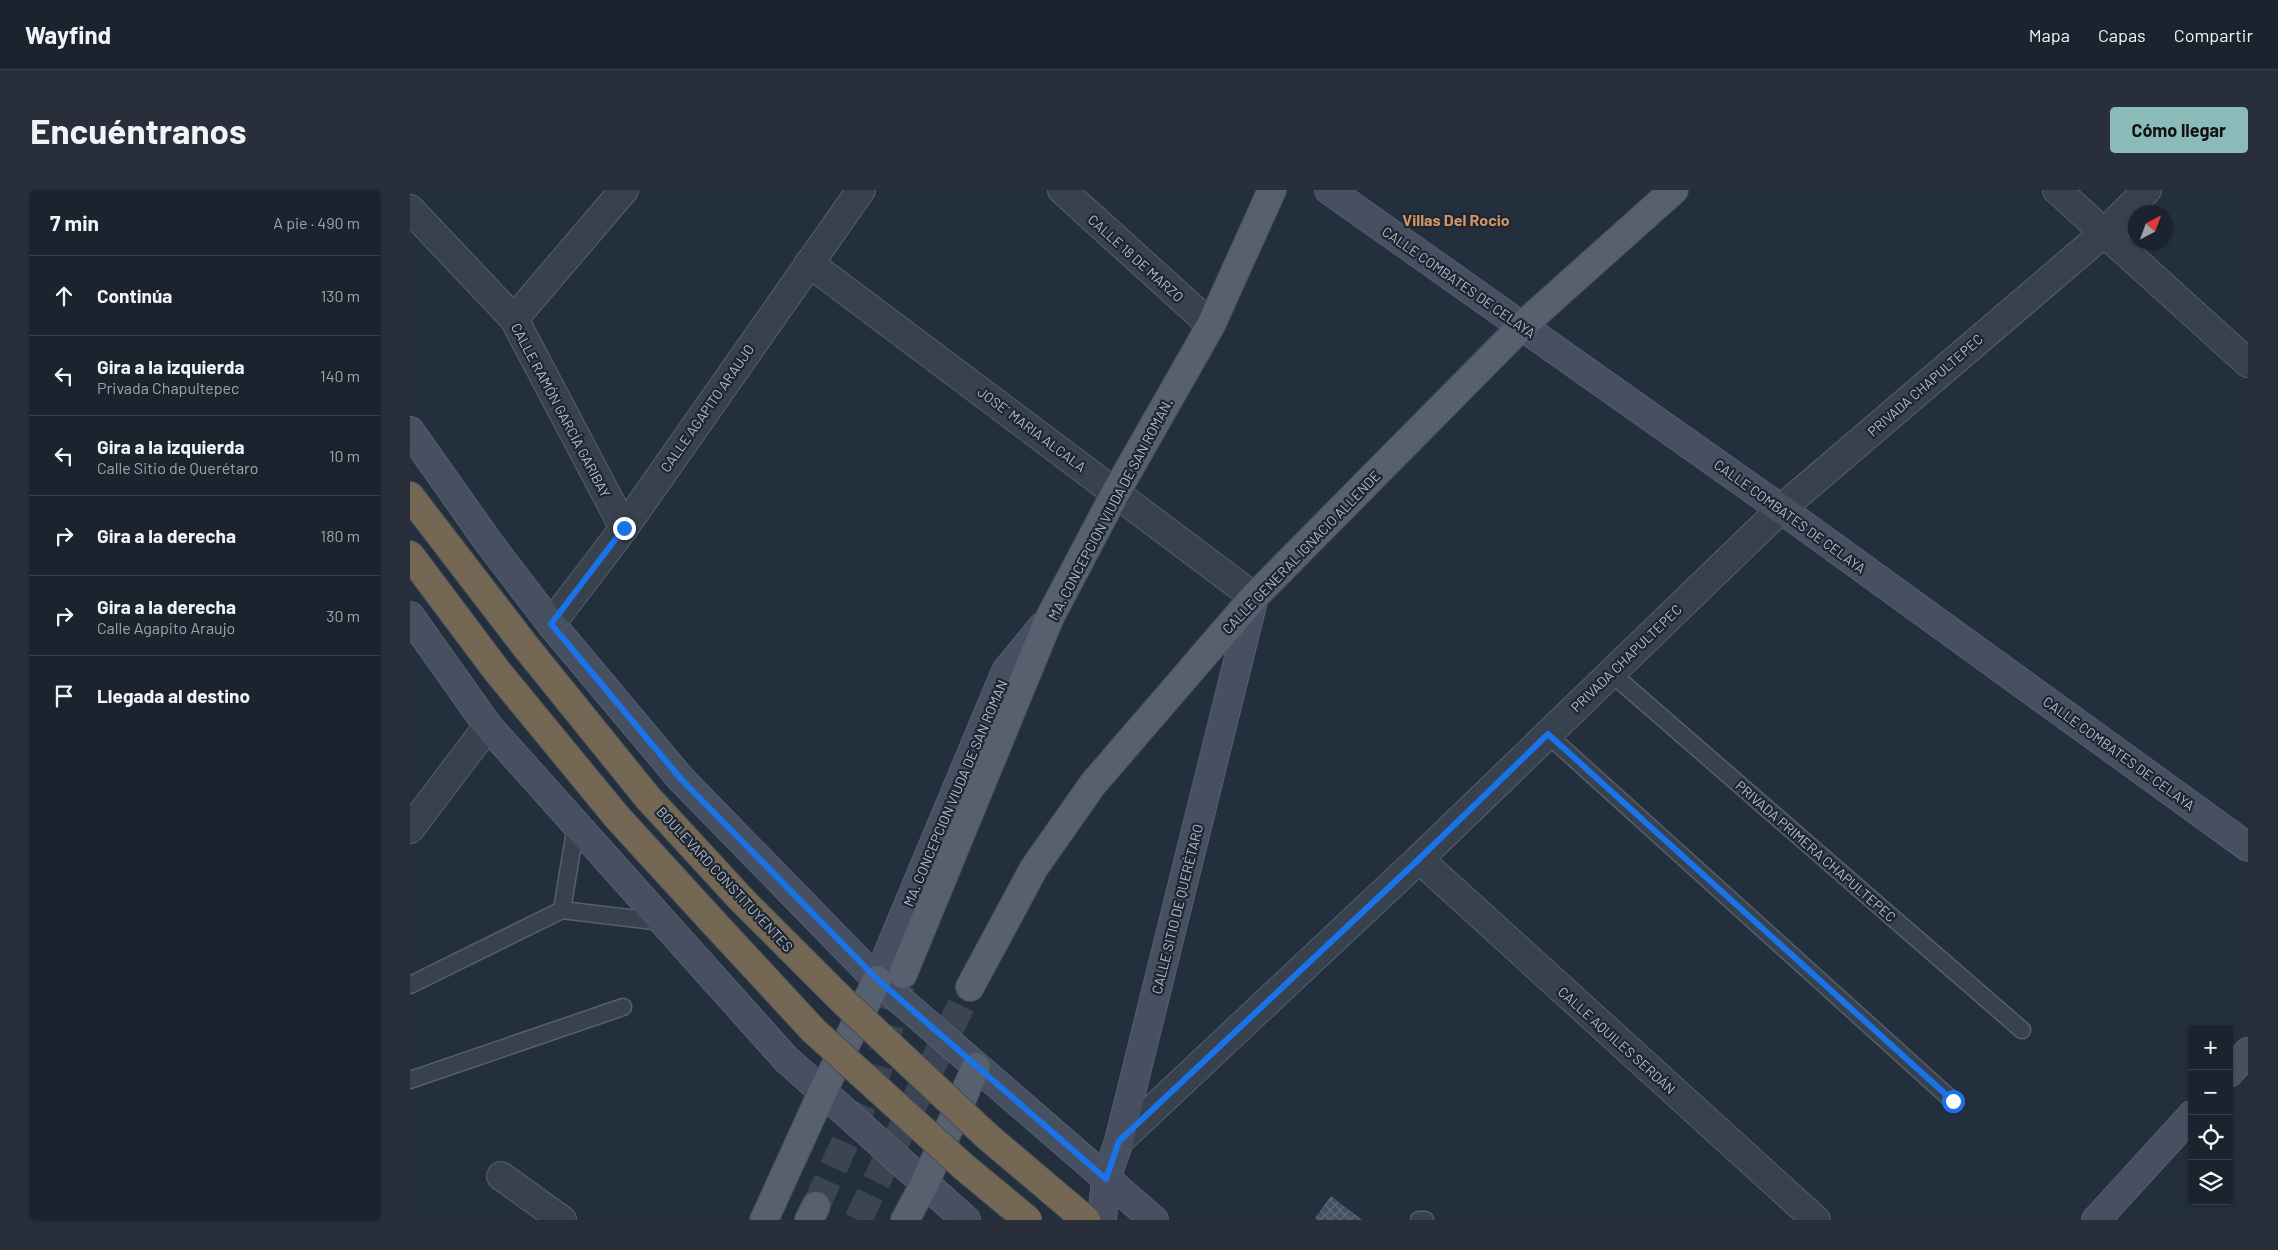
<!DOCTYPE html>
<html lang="es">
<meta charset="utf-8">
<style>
:root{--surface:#1b232e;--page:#282f3a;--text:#f1f3f6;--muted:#a0a4aa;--line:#39404a;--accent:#8bbbb9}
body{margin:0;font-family:Barlow,sans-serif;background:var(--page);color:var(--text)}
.controls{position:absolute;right:15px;bottom:15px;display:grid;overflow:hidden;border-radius:5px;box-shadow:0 1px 4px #0004}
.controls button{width:45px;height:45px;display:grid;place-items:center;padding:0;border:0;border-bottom:1px solid var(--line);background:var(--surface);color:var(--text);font:25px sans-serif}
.compass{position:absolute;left:1718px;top:15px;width:45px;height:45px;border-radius:50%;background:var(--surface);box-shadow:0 1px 4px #0004;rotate:41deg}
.stop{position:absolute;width:15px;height:15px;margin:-11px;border:4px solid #1a73e8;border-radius:50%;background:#fff}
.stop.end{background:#1a73e8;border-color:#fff;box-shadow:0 1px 5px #0008}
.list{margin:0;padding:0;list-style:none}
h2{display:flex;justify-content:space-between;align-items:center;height:65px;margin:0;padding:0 20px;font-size:21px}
h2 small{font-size:16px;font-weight:400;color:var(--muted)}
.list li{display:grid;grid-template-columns:32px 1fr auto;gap:15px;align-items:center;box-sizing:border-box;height:80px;padding:0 20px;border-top:1px solid var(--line)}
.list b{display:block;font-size:19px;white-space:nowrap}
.list p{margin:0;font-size:16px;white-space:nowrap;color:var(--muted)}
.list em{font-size:16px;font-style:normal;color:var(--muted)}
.icon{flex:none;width:28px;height:28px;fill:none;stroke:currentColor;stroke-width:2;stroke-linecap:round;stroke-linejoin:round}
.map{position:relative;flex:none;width:1838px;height:1030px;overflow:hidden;border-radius:5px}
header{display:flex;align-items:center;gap:30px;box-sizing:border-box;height:70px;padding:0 25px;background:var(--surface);border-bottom:1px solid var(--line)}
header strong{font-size:24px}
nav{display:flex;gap:28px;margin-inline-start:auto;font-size:18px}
.intro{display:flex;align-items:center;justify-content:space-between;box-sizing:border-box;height:120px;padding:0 30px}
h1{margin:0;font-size:35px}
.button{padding:12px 22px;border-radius:5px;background:var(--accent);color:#111;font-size:18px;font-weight:700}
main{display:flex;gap:30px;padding:0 30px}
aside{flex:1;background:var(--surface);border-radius:5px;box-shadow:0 1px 4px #0004}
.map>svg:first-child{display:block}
.building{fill:url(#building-cross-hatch)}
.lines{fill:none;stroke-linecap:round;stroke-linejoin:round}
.primary-tunnel{stroke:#3a4453;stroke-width:28;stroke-dasharray:28 14;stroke-linecap:butt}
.lane-casing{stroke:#565f6c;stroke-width:19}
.street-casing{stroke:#565f6c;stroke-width:30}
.secondary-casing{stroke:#565f6c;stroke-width:30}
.primary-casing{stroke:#414a57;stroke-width:30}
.highway-casing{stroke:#434c59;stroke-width:30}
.lane{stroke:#38414e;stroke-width:16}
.street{stroke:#38414e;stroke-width:28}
.secondary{stroke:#465061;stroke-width:28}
.primary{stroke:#56606e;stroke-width:28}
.highway{stroke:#746855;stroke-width:28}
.highway-bridge-casing{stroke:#434c59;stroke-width:30;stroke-linecap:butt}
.highway-bridge{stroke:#746855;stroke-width:28}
.route{stroke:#1a73e8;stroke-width:6}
.labels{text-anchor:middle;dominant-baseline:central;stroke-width:4.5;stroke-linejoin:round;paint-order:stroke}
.street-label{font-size:14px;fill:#b4bcc9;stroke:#1d2633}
.quarter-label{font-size:16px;font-weight:bold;fill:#d59563;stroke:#1d2633}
</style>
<header>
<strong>Wayfind</strong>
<nav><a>Mapa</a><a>Capas</a><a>Compartir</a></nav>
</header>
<div class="intro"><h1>Encuéntranos</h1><a class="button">Cómo llegar</a></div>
<main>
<aside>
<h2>7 min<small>A pie · 490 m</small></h2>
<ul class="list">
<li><svg class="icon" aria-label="ahead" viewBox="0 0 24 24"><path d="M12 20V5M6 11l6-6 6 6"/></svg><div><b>Continúa</b></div><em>130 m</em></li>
<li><svg class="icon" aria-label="left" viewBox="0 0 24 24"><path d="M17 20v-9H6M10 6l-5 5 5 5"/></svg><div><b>Gira a la izquierda</b><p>Privada Chapultepec</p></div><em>140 m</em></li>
<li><svg class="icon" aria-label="left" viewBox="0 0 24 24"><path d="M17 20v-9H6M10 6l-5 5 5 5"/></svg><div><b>Gira a la izquierda</b><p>Calle Sitio de Querétaro</p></div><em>10 m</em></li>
<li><svg class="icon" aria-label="right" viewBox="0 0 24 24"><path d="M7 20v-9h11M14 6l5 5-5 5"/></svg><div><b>Gira a la derecha</b></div><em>180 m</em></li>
<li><svg class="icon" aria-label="right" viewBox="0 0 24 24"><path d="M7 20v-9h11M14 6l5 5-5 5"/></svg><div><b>Gira a la derecha</b><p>Calle Agapito Araujo</p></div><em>30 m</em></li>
<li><svg class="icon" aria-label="arrive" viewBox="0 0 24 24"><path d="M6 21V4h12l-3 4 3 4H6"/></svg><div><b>Llegada al destino</b></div></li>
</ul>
</aside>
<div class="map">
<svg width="1838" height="1030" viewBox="0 0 1838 1030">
<defs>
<pattern id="building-cross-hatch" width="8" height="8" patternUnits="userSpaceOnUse" patternTransform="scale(1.25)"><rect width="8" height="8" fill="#455162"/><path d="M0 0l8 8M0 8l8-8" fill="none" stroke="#5d6877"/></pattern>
</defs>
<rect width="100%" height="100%" fill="#242f3e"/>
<path class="building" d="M921 1006 952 1030H907L905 1028Z"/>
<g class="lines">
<g class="primary-tunnel">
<path d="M406 1016 468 880 493 785"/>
<path d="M448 1030 560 797"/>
</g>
<defs>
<g id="lane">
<path d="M1201 483 1612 840"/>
<path d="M1137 544 1543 911"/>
<path d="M152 720 166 635"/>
<path d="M0 795 152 720 252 732"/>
<path d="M0 890 213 817"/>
<path d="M1009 1030H1015"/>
</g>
<g id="street">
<path d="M652 0 801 135"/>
<path d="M1647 0 1838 173"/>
<path d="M0 19 104 129 214 338"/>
<path d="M399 73 844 407"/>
<path d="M104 129 214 0"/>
<path d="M141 434 214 338 451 0"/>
<path d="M0 639 78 536"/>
<path d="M1009 669 1406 1030"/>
<path d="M709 951 1009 669 1371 319 1695 42 1737 0"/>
<path d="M91 986 152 1030"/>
</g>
<g id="secondary">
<path d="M919 0 1371 319 1838 657"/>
<path d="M0 241 79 353 141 434 271 589 467 790 744 1030"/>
<path d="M0 426 78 536 376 869 556 1030"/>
<path d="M467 790 596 481 633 436"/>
<path d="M1819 883 1838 862"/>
<path d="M692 1030 696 989 709 951 844 407"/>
<path d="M1686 1030 1782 925"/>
</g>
<g id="primary">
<path d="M493 784 640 427 706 302 801 135 862 0"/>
<path d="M560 797 624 678 683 594 844 407 1112 136 1264 0"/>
<path d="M354 1030 412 903 467 790"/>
<path d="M399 1030 406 1016"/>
<path d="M495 1030 514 995 566 877"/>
</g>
<g id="highway">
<path d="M0 306 116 457 238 608 331 709"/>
<path d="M0 365 87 481 207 627 304 733"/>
</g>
</defs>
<use href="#lane" class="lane-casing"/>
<use href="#street" class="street-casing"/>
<use href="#secondary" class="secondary-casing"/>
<use href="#primary" class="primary-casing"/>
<use href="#highway" class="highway-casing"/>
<use href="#lane" class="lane"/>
<use href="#street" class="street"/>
<use href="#secondary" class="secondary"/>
<use href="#primary" class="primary"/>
<use href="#highway" class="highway"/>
<defs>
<g id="highway-bridge">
<path d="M331 709 434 812 578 947 676 1030"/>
<path d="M304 733 404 841 554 977 618 1030"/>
</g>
</defs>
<use href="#highway-bridge" class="highway-bridge-casing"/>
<use href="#highway-bridge" class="highway-bridge"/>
</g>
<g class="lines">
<path class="route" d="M214 338 141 434 271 589 468 790 696 989 709 951 1009 669 1138 544 1543 911"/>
</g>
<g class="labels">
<g class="street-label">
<text transform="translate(726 68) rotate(42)">CALLE 18 DE MARZO</text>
<text transform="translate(1049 92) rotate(35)">CALLE COMBATES DE CELAYA</text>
<text transform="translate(1515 195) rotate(-41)">PRIVADA CHAPULTEPEC</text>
<text transform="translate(297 218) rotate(-55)">CALLE AGAPITO ARAUJO</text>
<text transform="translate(151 220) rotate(62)">CALLE RAMÓN GARCÍA GARIBAY</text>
<text transform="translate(622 239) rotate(37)">JOSE´ MARIA ALCALA</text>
<text transform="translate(700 319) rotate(-62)">MA. CONCEPCION VIUDA DE SAN ROMAN.</text>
<text transform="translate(1380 326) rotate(36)">CALLE COMBATES DE CELAYA</text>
<text transform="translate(891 362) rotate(-46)">CALLE GENERAL IGNACIO ALLENDE</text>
<text transform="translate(1216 468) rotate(-44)">PRIVADA CHAPULTEPEC</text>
<text transform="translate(1709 563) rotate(36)">CALLE COMBATES DE CELAYA</text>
<text transform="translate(545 603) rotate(-67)">MA. CONCEPCION VIUDA DE SAN ROMAN</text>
<text transform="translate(1406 661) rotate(41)">PRIVADA PRIMERA CHAPULTEPEC</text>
<text transform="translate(315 689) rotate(47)">BOULEVARD CONSTITUYENTES</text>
<text transform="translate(767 719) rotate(-76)">CALLE SITIO DE QUERÉTARO</text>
<text transform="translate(1207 850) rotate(42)">CALLE AQUILES SERDÁN</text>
</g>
<g class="quarter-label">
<text x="1046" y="29">Villas Del Rocio</text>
</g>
</g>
</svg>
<div class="controls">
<button>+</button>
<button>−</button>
<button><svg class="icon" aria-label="locate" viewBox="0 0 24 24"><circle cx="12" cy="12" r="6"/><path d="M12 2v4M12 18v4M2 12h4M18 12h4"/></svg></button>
<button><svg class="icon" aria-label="layers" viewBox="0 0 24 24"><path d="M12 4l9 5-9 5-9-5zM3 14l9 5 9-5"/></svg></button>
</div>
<svg class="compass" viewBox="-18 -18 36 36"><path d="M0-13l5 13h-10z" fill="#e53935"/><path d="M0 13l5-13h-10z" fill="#a0a4aa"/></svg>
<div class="stop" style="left:1543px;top:911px"></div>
<div class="stop end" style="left:214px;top:338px"></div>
</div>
</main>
